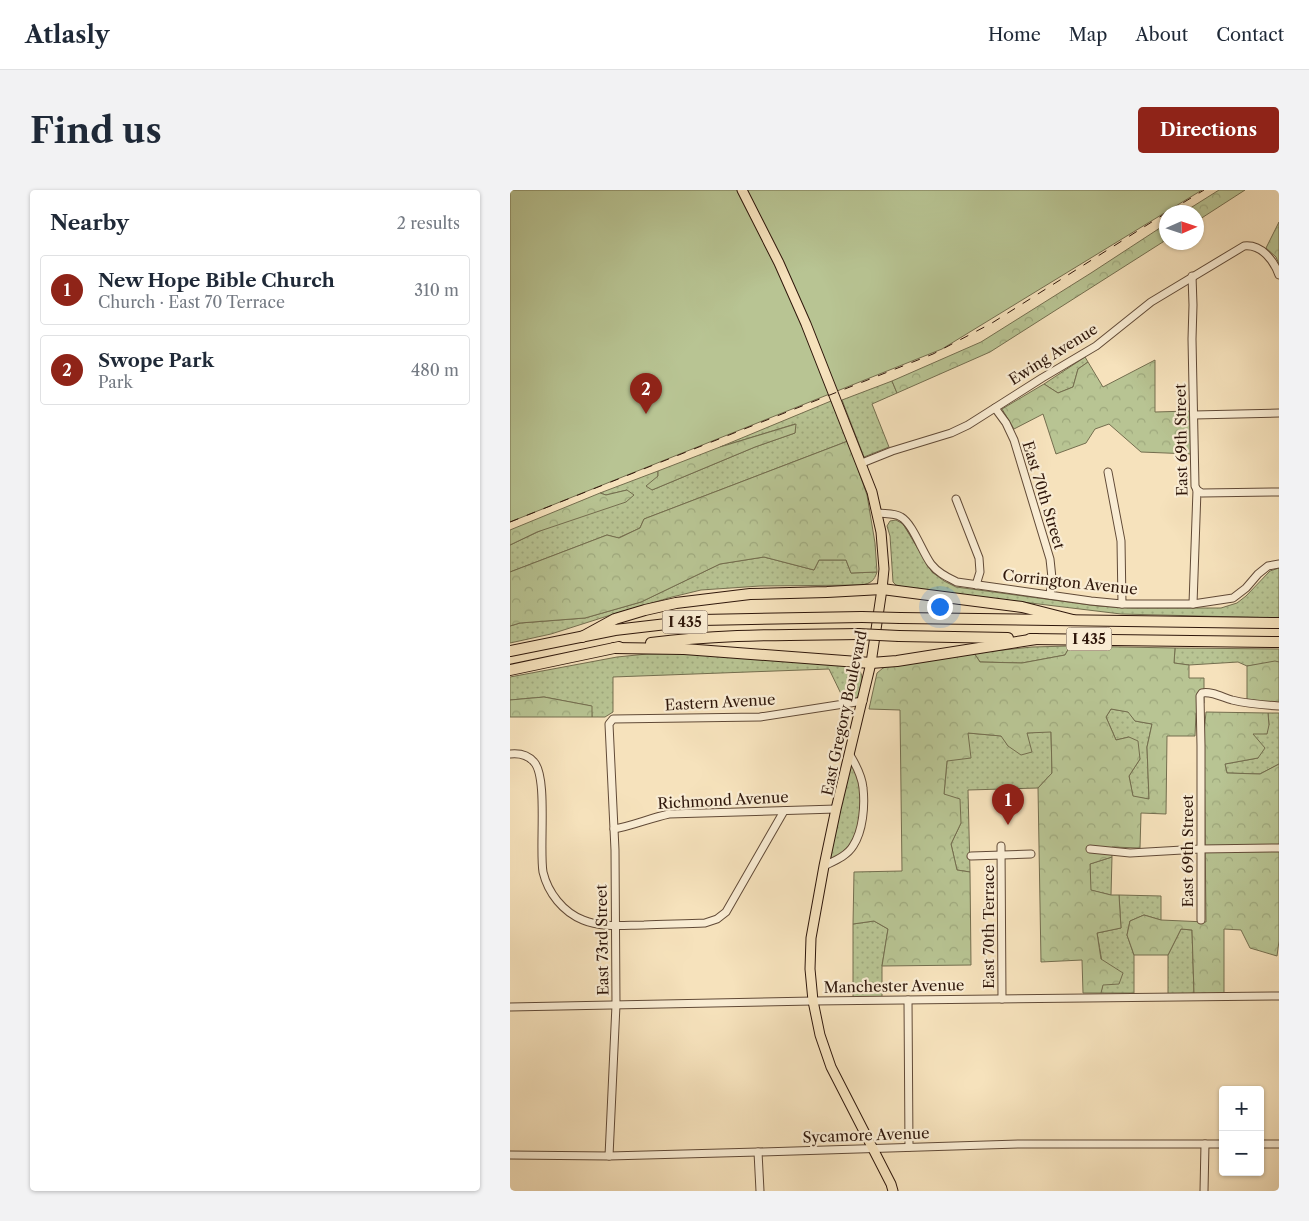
<!DOCTYPE html>
<meta charset="utf-8">
<style>
:root{--surface:#fff;--page:#f2f2f3;--text:#1f2937;--muted:#747a83;--line:#e0e1e3;--accent:#8f2418}
body{margin:0;font-family:"Libre Caslon Text",serif;background:var(--page);color:var(--text)}
.controls{position:absolute;right:15px;bottom:15px;display:grid;overflow:hidden;border-radius:5px;box-shadow:0 1px 4px #0004}
.controls button{width:45px;height:45px;display:grid;place-items:center;padding:0;border:0;border-bottom:1px solid var(--line);background:var(--surface);color:var(--text);font:25px sans-serif}
.compass{position:absolute;left:649px;top:15px;width:45px;height:45px;border-radius:50%;background:var(--surface);box-shadow:0 1px 4px #0004;rotate:87deg}
.you{position:absolute;left:429px;top:416px;width:18px;height:18px;margin:-12px;border:4px solid #fff;border-radius:50%;background:#1a73e8;box-shadow:0 0 0 8px #1a73e833}
.badge{display:grid;place-items:center;width:32px;height:32px;border-radius:50%;background:var(--accent);color:#fff;font-size:16px;font-weight:700}
.pin{position:absolute;translate:-50% -41px;filter:drop-shadow(0 1px 2px #0008)}
.pin::after{content:'';position:absolute;top:26px;width:18px;height:15px;background:inherit;clip-path:polygon(0 0,100% 0,50% 100%)}
.list{margin:0;padding:0;list-style:none}
h2{display:flex;justify-content:space-between;align-items:center;height:65px;margin:0;padding:0 20px;font-size:21px}
h2 small{font-size:16px;font-weight:400;color:var(--muted)}
.list li{display:grid;grid-template-columns:32px 1fr auto;gap:15px;align-items:center;box-sizing:border-box;height:70px;margin:0 10px 10px;padding:0 10px;border:1px solid var(--line);border-radius:5px}
.list b{display:block;font-size:19px;white-space:nowrap}
.list p{margin:0;font-size:16px;white-space:nowrap;color:var(--muted)}
.list em{font-size:16px;font-style:normal;color:var(--muted)}
.map{position:relative;flex:none;width:769px;height:1001px;overflow:hidden;border-radius:5px}
header{display:flex;align-items:center;gap:30px;box-sizing:border-box;height:70px;padding:0 25px;background:var(--surface);border-bottom:1px solid var(--line)}
header strong{font-size:24px}
nav{display:flex;gap:28px;margin-inline-start:auto;font-size:18px}
.intro{display:flex;align-items:center;justify-content:space-between;box-sizing:border-box;height:120px;padding:0 30px}
h1{margin:0;font-size:35px}
.button{padding:12px 22px;border-radius:5px;background:var(--accent);color:#fff;font-size:18px;font-weight:700}
main{display:flex;gap:30px;padding:0 30px}
aside{flex:1;background:var(--surface);border-radius:5px;box-shadow:0 1px 4px #0004}
.map>svg:first-child{display:block}
.grass{fill:url(#grass-dots);stroke:#746e4f}
.forest{fill:url(#forest-crowns);stroke:#746e4f;fill-rule:evenodd}
.park{fill:#b8c493;stroke:#746e4f}
.lines{fill:none;stroke-linecap:round;stroke-linejoin:round}
.minor-casing{stroke:#614a37;stroke-width:9}
.major-casing{stroke:#2f170b;stroke-width:11}
.highway-casing{stroke:#2f170b;stroke-width:12}
.minor{stroke:#f9ecd3;stroke-width:7}
.major{stroke:#f6e2bc;stroke-width:9}
.highway{stroke:#f6e2bc;stroke-width:10}
.rail{stroke:#2f170b;stroke-width:1;stroke-dasharray:9 9;stroke-linecap:butt}
.highway-bridge-casing{stroke:#2f170b;stroke-width:12;stroke-linecap:butt}
.highway-bridge{stroke:#f6e2bc;stroke-width:10}
.labels{text-anchor:middle;dominant-baseline:central;stroke-width:4.5;stroke-linejoin:round;paint-order:stroke}
.shield{fill:#f9ecd3;stroke:#6c5747;stroke-width:1}
.shield-label{font-size:14px;font-weight:bold;fill:#2f170b}
.street-label{font-size:15px;fill:#2f170b;stroke:#f9ecd3}
</style>
<header>
<strong>Atlasly</strong>
<nav><a>Home</a><a>Map</a><a>About</a><a>Contact</a></nav>
</header>
<div class="intro"><h1>Find us</h1><a class="button">Directions</a></div>
<main>
<aside>
<h2>Nearby<small>2 results</small></h2>
<ul class="list">
<li><span class="badge">1</span><div><b>New Hope Bible Church</b><p>Church · East 70 Terrace</p></div><em>310 m</em></li>
<li><span class="badge">2</span><div><b>Swope Park</b><p>Park</p></div><em>480 m</em></li>
</ul>
</aside>
<div class="map">
<svg width="769" height="1001" viewBox="0 0 769 1001">
<defs>
<pattern id="grass-dots" width="8" height="8" patternUnits="userSpaceOnUse" patternTransform="scale(1.25)"><rect width="8" height="8" fill="#b8c493"/><path d="M2 2h.1M6 6h.1" fill="none" stroke="#9ea87d" stroke-width="1.8" stroke-linecap="round"/></pattern>
<pattern id="forest-crowns" width="20" height="18" patternUnits="userSpaceOnUse" patternTransform="scale(1.25)"><rect width="20" height="18" fill="#b8c493"/><path d="M2 6a3 3 0 1 1 6 0M12 15a3 3 0 1 1 6 0" fill="none" stroke="#9ea87d"/></pattern>
</defs>
<rect width="100%" height="100%" fill="#f6e2bc"/>
<filter id="stains"><feTurbulence type="fractalNoise" baseFrequency=".004" numOctaves="4"/><feColorMatrix values="0 0 0 0 .2 0 0 0 0 .09 0 0 0 0 .02 0 0 0 .5 -.17"/></filter>
<radialGradient id="worn" r=".72"><stop offset=".6" stop-color="#630" stop-opacity="0"/><stop offset="1" stop-color="#630" stop-opacity=".3"/></radialGradient>
<g class="grass">
<path d="M575 167 578 172 568 179 563 197 548 203 534 194Z"/>
<path d="M382 191 387 203 362 214 379 257 354 267 332 210Z"/>
<path d="M321 211 338 251 134 329 130 338 108 348 97 345 0 382V355L117 300 96 305 90 303 148 281V286L142 300 245 257 285 243V234L210 257Z"/>
<path d="M386 330 393 334 422 382 434 391 446 397 588 416 622 418H711L727 413 736 406 760 381 769 378V428L611 424 397 398 386 395 383 392 380 346 377 336 380 331Z"/>
<path d="M254 367 304 380 309 370H336L341 383 367 382C364 391 361 393 352 395L250 396 191 400 162 407 107 423 41 444 0 453V436L10 433 75 428 131 412 210 374Z"/>
<path d="M560 456 555 465 512 473 470 472 464 463 522 457Z"/>
<path d="M665 458 769 459V472L737 476 728 472 679 475 664 473Z"/>
<path d="M185 463 346 476C356 486 351 495 349 507L334 510 319 479 103 487V522L95 527H82L81 516 34 507 0 510V487L107 467 137 464Z"/>
<path d="M601 519 619 522 625 531 642 534 637 557 639 609 623 607 619 586 630 569 619 547 606 550 596 527Z"/>
<path d="M758 523H769V574L750 584 717 583 715 574 748 568 743 544 759 535Z"/>
<path d="M541 541 542 583 528 598 458 600 460 682 447 680 441 654 451 633 434 604 437 571 458 543 492 546 498 556 517 543Z"/>
<path d="M342 574C344 580 348 586 349 592 351 600 351 607 350 615 350 638 343 660 321 669L319 667 340 576Z"/>
<path d="M602 667 601 705 580 700V674Z"/>
<path d="M609 705 651 706V730L634 725 620 731 617 745 624 765V803H591C596 784 590 762 587 743L611 738Z"/>
<path d="M364 731 378 739 372 776V807L343 808V734Z"/>
<path d="M671 739 682 740 684 804H658V765Z"/>
</g>
<g class="forest">
<path d="M709 0H735L687 31 686 22H674Z"/>
<path d="M769 32V74L766 67 756 58Z"/>
<path d="M656 34V50L480 162 387 203 382 191 471 152 581 83Z"/>
<path d="M645 170V222L680 221 681 264 631 262 599 234 585 239 576 253 546 264 533 224 504 239 492 219 534 194 548 203 563 197 568 179 578 172 593 197Z"/>
<path d="M286 234 285 243 245 257 142 300 136 296 148 286V281L210 257Z"/>
<path d="M338 251 357 305 365 353 367 382 341 383 336 370H309L304 380 254 367 210 374 131 412 75 428 10 433 0 436V382L97 345 109 348 130 338 134 329Z"/>
<path d="M117 300 124 305 116 312 27 342 0 355V340L90 303 96 305Z"/>
<path d="M560 456 665 458 664 473 679 475V488H694V513L686 523 685 546H657L656 624 631 623 630 658 602 657V667L580 674 581 700 601 705H609L611 738 587 743 591 769 613 783 609 794 593 795 591 803H573L572 770 531 772 528 598 542 583 541 542 517 543 522 562 511 565 498 556 491 546 458 543 461 568 437 571 434 604 450 609 451 633 441 654 447 680 460 682 461 775 372 776 378 739 364 731 343 734 344 682 392 681 390 520 359 519 367 483 373 478 382 475 464 463 470 472 512 473 555 465ZM601 519 618 522 625 531 642 534 637 557 639 609 623 606 619 586 630 569 628 551 619 547 606 550 596 527Z"/>
<path d="M765 471 769 472V514L737 515V476Z"/>
<path d="M34 507 82 516V527H0V510Z"/>
<path d="M696 522 758 523 759 535 757 544H743L755 558 748 568 715 574 717 583 750 584 769 574V751L767 766 740 758 731 740 714 739V803L684 804 682 740 671 739 658 765H624L617 745 620 731 634 725 651 730 696 732 694 543Z"/>
</g>
<path class="park" d="M0 0H692L432 159 0 332Z"/>
<g class="lines">
<defs>
<g id="minor">
<path d="M682 86 683 115 682 149 685 296 687 300 683 414"/>
<path d="M485 218 496 233 504 250 540 369 542 388 540 405"/>
<path d="M684 225 769 223"/>
<path d="M352 273 382 261 441 243 458 235 532 188 586 156 641 112 734 56C752 54 764 71 769 85"/>
<path d="M598 282 611 351 612 414"/>
<path d="M687 300 692 303 769 302"/>
<path d="M446 309 469 368 470 382 466 395"/>
<path d="M368 323C376 324 385 323 391 327 403 334 412 362 421 374 428 383 437 387 447 392L581 411 612 414H683L723 408 736 398 748 384 758 376 769 374"/>
<path d="M0 564C9 563 18 565 24 572 38 587 29 658 33 682 38 703 53 722 73 730 92 738 114 735 134 735 154 734 175 734 195 733L207 729 216 722 274 621"/>
<path d="M104 639C122 636 140 628 159 624L326 619"/>
<path d="M491 656 492 809"/>
<path d="M580 659 620 663 690 659 769 658"/>
<path d="M461 666 521 664"/>
<path d="M314 676C324 671 337 666 343 656 353 641 355 616 353 598 352 586 346 575 340 565"/>
<path d="M691 730V556L690 506 692 503C701 501 712 507 722 510 738 514 753 515 769 516"/>
<path d="M398 810 399 957"/>
<path d="M0 817 303 811 769 806"/>
<path d="M750 954H769"/>
<path d="M248 962 250 1001"/>
<path d="M0 965 99 966 248 962 509 954H713"/>
<path d="M99 966 106 815 105 660 99 534 103 529 250 527 353 511"/>
<path d="M694 1001 695 954"/>
</g>
<path id="major" d="M232 0 269 73 296 134 362 302 371 342 374 379 372 399 361 473 326 619 314 676 301 748 300 779 303 811 310 845 321 877 381 994 383 1001"/>
<g id="highway">
<path d="M390 428 769 433"/>
<path d="M389 446 498 448"/>
<path d="M72 447 105 429 135 420 166 413 240 404 317 402 372 399 512 417 563 430"/>
<path d="M520 449 769 452"/>
<path d="M141 453C210 444 279 445 348 444"/>
<path d="M104 458 174 459 361 473 387 471 526 449"/>
<path d="M0 461 105 440 191 430 352 427"/>
<path d="M0 480 109 457"/>
</g>
</defs>
<use href="#minor" class="minor-casing"/>
<use href="#major" class="major-casing"/>
<use href="#highway" class="highway-casing"/>
<use href="#minor" class="minor"/>
<use href="#major" class="major"/>
<use href="#highway" class="highway"/>
<g class="rail">
<path d="M658 22 694 0"/>
<path d="M0 332 423 164 482 133 656 23"/>
</g>
<defs>
<g id="highway-bridge">
<path d="M352 427 390 428"/>
<path d="M348 444 389 446"/>
</g>
</defs>
<use href="#highway-bridge" class="highway-bridge-casing"/>
<use href="#highway-bridge" class="highway-bridge"/>
</g>
<g class="labels">
<g class="shield">
<rect x="152.5" y="420.5" width="45" height="23" rx="4"/>
<rect x="556.5" y="437.5" width="45" height="23" rx="4"/>
</g>
<g class="shield-label">
<text x="175" y="432">I 435</text>
<text x="579" y="449">I 435</text>
</g>
<g class="street-label">
<text transform="translate(543 164) rotate(-32)">Ewing Avenue</text>
<text transform="translate(671 250) rotate(-91)">East 69th Street</text>
<text transform="translate(534 305) rotate(73)">East 70th Street</text>
<text transform="translate(560 392) rotate(6)">Corrington Avenue</text>
<text transform="translate(210 512) rotate(-3)">Eastern Avenue</text>
<text transform="translate(334 523) rotate(-78)">East Gregory Boulevard</text>
<text transform="translate(213 610) rotate(-3)">Richmond Avenue</text>
<text transform="translate(677 661) rotate(-90)">East 69th Street</text>
<text transform="translate(478 737) rotate(-90)">East 70th Terrace</text>
<text transform="translate(92 750) rotate(-91)">East 73rd Street</text>
<text transform="translate(384 796) rotate(-1)">Manchester Avenue</text>
<text transform="translate(356 945) rotate(-2)">Sycamore Avenue</text>
</g>
</g>
<rect width="100%" height="100%" filter="url(#stains)"/>
<rect width="100%" height="100%" fill="url(#worn)"/>
</svg>
<div class="controls">
<button>+</button>
<button>−</button>
</div>
<svg class="compass" viewBox="-18 -18 36 36"><path d="M0-13l5 13h-10z" fill="#e53935"/><path d="M0 13l5-13h-10z" fill="#747a83"/></svg>
<div class="you"></div>
<div class="pin badge" style="left:498px;top:635px">1</div>
<div class="pin badge" style="left:136px;top:224px">2</div>
</div>
</main>
